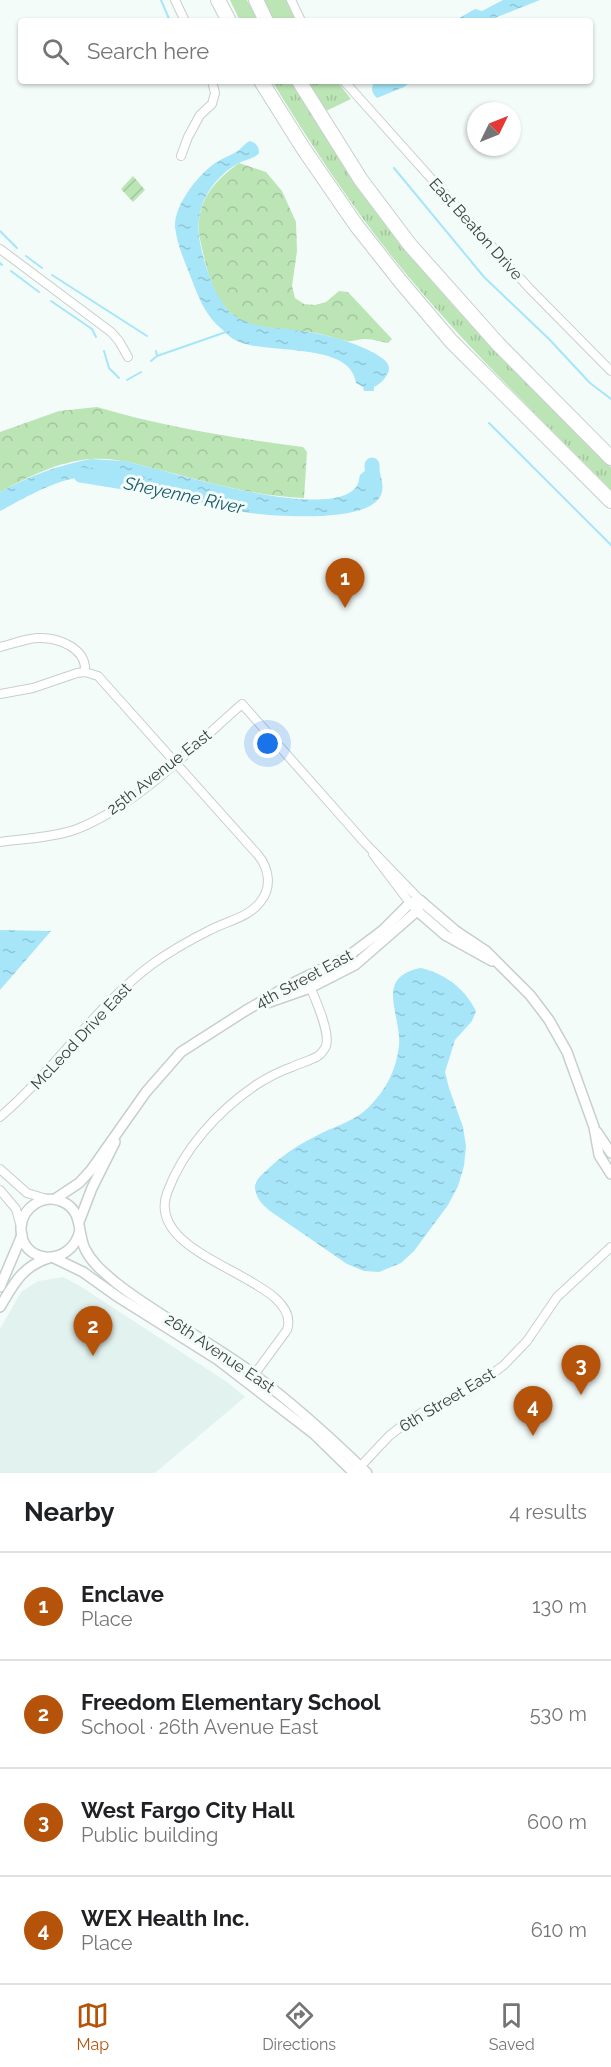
<!DOCTYPE html>
<meta charset="utf-8">
<style>
:root{--surface:#fff;--page:#f2f2f2;--text:#202124;--muted:#757577;--line:#e0e0e0;--accent:#b45309}
body{margin:0;font-family:Raleway,sans-serif;background:var(--page);color:var(--text)}
.compass{position:absolute;left:467px;top:102px;width:54px;height:54px;border-radius:50%;background:var(--surface);box-shadow:0 2px 4px #0004;rotate:47deg}
.you{position:absolute;left:268px;top:744px;width:21px;height:21px;margin:-15px;border:4px solid #fff;border-radius:50%;background:#1a73e8;box-shadow:0 0 0 9px #1a73e833}
.badge{display:grid;place-items:center;width:39px;height:39px;border-radius:50%;background:var(--accent);color:#fff;font-size:20px;font-weight:700}
.pin{position:absolute;translate:-50% -50px;filter:drop-shadow(0 2px 3px #0008)}
.pin::after{content:'';position:absolute;top:32px;width:21px;height:18px;background:inherit;clip-path:polygon(0 0,100% 0,50% 100%)}
.list{margin:0;padding:0;list-style:none}
h2{display:flex;justify-content:space-between;align-items:center;height:78px;margin:0;padding:0 24px;font-size:26px}
h2 small{font-size:20px;font-weight:400;color:var(--muted)}
.list li{display:grid;grid-template-columns:39px 1fr auto;gap:18px;align-items:center;box-sizing:border-box;height:108px;padding:0 24px;border-top:2px solid var(--line)}
.list b{display:block;font-size:22px;white-space:nowrap}
.list p{margin:0;font-size:20px;white-space:nowrap;color:var(--muted)}
.list em{font-size:20px;font-style:normal;color:var(--muted)}
.icon{flex:none;width:33px;height:33px;fill:none;stroke:currentColor;stroke-width:2;stroke-linecap:round;stroke-linejoin:round}
.map{position:relative;flex:none;width:611px;height:1473px;overflow:hidden}
.search{position:absolute;background:var(--surface);box-shadow:0 2px 4px #0004;left:18px;right:18px;top:18px;height:66px;display:flex;align-items:center;gap:15px;box-sizing:border-box;padding:0 21px;border-radius:6px;color:var(--muted);font-size:22px}
.sheet{height:510px;background:var(--surface)}
nav{display:flex;justify-content:space-around;align-items:center;box-sizing:border-box;height:84px;border-top:2px solid var(--line);background:var(--surface);font-size:16px;color:var(--muted)}
nav a{display:grid;justify-items:center;gap:3px}
nav .on{color:var(--accent)}
.map>svg:first-child{display:block}
.built{fill:#e2f3ef}
.grass{fill:url(#grass-tufts)}
.forest{fill:url(#forest-crowns)}
.garden{fill:url(#garden-furrows)}
.water{fill:url(#water-ripples)}
.lines{fill:none;stroke-linecap:round;stroke-linejoin:round}
.stream{stroke:#a7e5f9;stroke-width:2}
.river{stroke:#a7e5f9;stroke-width:15}
.minor-casing{stroke:#c7cfcd;stroke-width:10}
.tertiary-casing{stroke:#c7cfcd;stroke-width:12}
.motorway-casing{stroke:#c7cfcd;stroke-width:16}
.minor{stroke:#fff;stroke-width:8}
.tertiary{stroke:#fff;stroke-width:9}
.motorway{stroke:#fff;stroke-width:14}
.labels{text-anchor:middle;dominant-baseline:central;stroke-width:6;stroke-linejoin:round;paint-order:stroke}
.street-label{font-size:16px;fill:#393d3c;stroke:#f4fcfa}
.water-label{font-size:18px;font-style:italic;fill:#1a5b6c;stroke:#f4fcfa}
</style>
<div class="map">
<svg width="611" height="1473" viewBox="0 0 611 1473">
<defs>
<pattern id="grass-tufts" width="24" height="20" patternUnits="userSpaceOnUse" patternTransform="scale(1.5)"><rect width="24" height="20" fill="#bce5b6"/><path d="M3 7l-1-3M5 7V3M7 7l1-3M15 17l-1-3M17 17v-4M19 17l1-3" fill="none" stroke="#a2c59d"/></pattern>
<pattern id="forest-crowns" width="20" height="18" patternUnits="userSpaceOnUse" patternTransform="scale(1.5)"><rect width="20" height="18" fill="#bce5b6"/><path d="M2 6a3 3 0 1 1 6 0M12 15a3 3 0 1 1 6 0" fill="none" stroke="#a2c59d"/></pattern>
<pattern id="garden-furrows" width="10" height="10" patternUnits="userSpaceOnUse" patternTransform="scale(1.5)"><rect width="10" height="10" fill="#bce5b6"/><path d="M-1 1l2-2M0 10L10 0M9 11l2-2" fill="none" stroke="#a2c59d"/></pattern>
<pattern id="water-ripples" width="26" height="14" patternUnits="userSpaceOnUse" patternTransform="scale(1.5)"><rect width="26" height="14" fill="#a7e5f9"/><path d="M2 4q2-2 4 0t4 0M15 11q2-2 4 0t4 0" fill="none" stroke="#90c5d6"/></pattern>
</defs>
<rect width="100%" height="100%" fill="#f4fcfa"/>
<path class="built" d="M63 1277 80 1286 227 1382 245 1397 155 1473H0V1329L21 1292 38 1281Z"/>
<g class="grass">
<path d="M230 0H247L258 21H240Z"/>
<path d="M263 0H286L296 21H274Z"/>
<path d="M272 81H291C334 153 382 222 436 286 490 349 553 408 611 467V490C542 420 470 351 407 275 357 215 313 148 272 81Z"/>
<path d="M307 81H337L351 99 326 111Z"/>
</g>
<g class="forest">
<path d="M239 163 266 172 282 191 296 222 297 251 292 286 295 298 304 304 315 305 326 302 339 291 348 292 392 339 388 343C381 342 373 339 365 339 359 339 353 342 347 341 337 339 326 335 316 333 290 328 253 332 232 314 213 299 206 266 201 244 192 207 211 183 239 163Z"/>
<path d="M97 407C164 427 234 438 303 447L307 452 304 498C257 496 213 484 168 472 143 466 117 457 91 459 59 461 28 477 0 492V432L59 411Z"/>
</g>
<path class="garden" d="M133 176 145 190 133 202 121 189Z"/>
<g class="water">
<path d="M503 0H540L487 21H454L475 9 482 11Z"/>
<path d="M374 81H412L404 87 377 98C371 92 371 89 374 81Z"/>
<path d="M250 141C256 143 259 146 259 153 254 159 246 159 239 163 227 169 216 180 209 191 201 203 197 220 199 235 201 256 216 305 235 316 245 322 255 325 265 327 274 329 284 328 293 330 322 333 350 340 376 354 382 358 390 362 389 370 387 378 380 384 374 387V391H364L363 387 356 383C351 341 266 355 237 341 232 339 227 334 223 330 205 316 198 296 190 275 184 260 177 244 175 227 174 205 198 175 215 163 223 158 232 155 239 150 243 147 245 143 250 141Z"/>
<path d="M91 459C102 460 113 460 123 461 162 468 336 527 358 484 359 481 359 478 360 475L366 470 380 473C382 480 384 488 381 495 368 524 276 516 250 513 210 508 172 493 134 484 120 481 103 476 89 476 57 478 27 497 0 511V492C29 476 59 465 91 459Z"/>
<path d="M0 930 51 931 0 990Z"/>
<path d="M421 968C446 974 465 989 476 1011L472 1021 455 1040 445 1072 449 1088 463 1127 466 1146 464 1166 458 1186 448 1205 414 1251 401 1263 379 1272 364 1271 347 1264 270 1211C263 1205 257 1200 255 1189 254 1180 263 1174 269 1168 285 1153 303 1142 322 1133 338 1125 357 1120 370 1106 386 1089 396 1071 399 1046 402 1015 373 977 421 968Z"/>
</g>
<g class="lines">
<g class="stream">
<path d="M161 0 170 21"/>
<path d="M394 168 484 277 549 339 590 383 611 399"/>
<path d="M0 231 17 248"/>
<path d="M26 256 42 268"/>
<path d="M0 263 2 265"/>
<path d="M11 271 39 292"/>
<path d="M52 275 147 336"/>
<path d="M51 301 92 329 96 337"/>
<path d="M104 351 109 368 119 378"/>
<path d="M156 351 157 356 226 332"/>
<path d="M151 361 157 356"/>
<path d="M127 380 141 372"/>
<path d="M489 423 611 545"/>
</g>
<g class="river">
<path d="M372 465 373 490"/>
<path d="M81 475 143 485"/>
</g>
<defs>
<g id="minor">
<path d="M175 0 185 21"/>
<path d="M291 0 301 21"/>
<path d="M344 81 530 289 611 371"/>
<path d="M181 156 188 137 200 115 212 104 215 93 212 81"/>
<path d="M0 249 111 332 119 341 128 357"/>
<path d="M0 647C12 644 25 639 37 638 58 637 87 648 85 672"/>
<path d="M0 694 33 688 77 673 85 672 98 676 258 855C269 868 272 887 261 901 250 917 227 921 210 930 190 940 169 952 151 965 93 1009 55 1070 0 1117"/>
<path d="M0 842C23 839 56 837 77 829 136 806 194 746 242 704L365 843 421 901"/>
<path d="M373 854 410 903"/>
<path d="M0 1169 27 1193 47 1199"/>
<path d="M0 1190 16 1209 21 1227"/>
<path d="M251 1379 287 1330C305 1277 143 1261 167 1193 183 1149 218 1111 256 1085 267 1078 280 1071 292 1067 300 1063 310 1061 318 1056 321 1054 324 1050 326 1046 331 1031 312 992 306 977"/>
<path d="M358 1469 389 1436 407 1422 426 1410 472 1389 504 1365 527 1341 557 1297 611 1247"/>
</g>
<g id="tertiary">
<path d="M421 901 456 931 486 951 530 995 549 1020 567 1052 594 1127 599 1155 611 1174"/>
<path d="M415 909 445 935 492 961"/>
<path d="M267 1003 310 988 355 965 417 911 421 901"/>
<path d="M597 1132 611 1153"/>
<path d="M55 1199 79 1183 91 1170 146 1092 181 1052 245 1011 293 983 347 957 383 930 410 903 421 901"/>
<path d="M79 1222 92 1188 115 1142"/>
<path d="M80 1230C72 1268 20 1265 21 1228 22 1207 44 1193 63 1202 83 1211 77 1232 85 1249 92 1263 103 1272 115 1282 155 1314 202 1337 244 1367 288 1399 328 1435 367 1473"/>
<path d="M54 1258 83 1272 118 1297 218 1360 314 1434 354 1473"/>
<path d="M0 1287 22 1235"/>
<path d="M0 1307C13 1285 22 1266 49 1258"/>
</g>
<g id="motorway">
<path d="M218 0 229 21"/>
<path d="M256 0 266 21"/>
<path d="M261 81 303 148 356 225 401 282 451 341 611 501"/>
<path d="M299 81 361 180 410 245 498 344 611 458"/>
</g>
</defs>
<use href="#minor" class="minor-casing"/>
<use href="#tertiary" class="tertiary-casing"/>
<use href="#motorway" class="motorway-casing"/>
<use href="#minor" class="minor"/>
<use href="#tertiary" class="tertiary"/>
<use href="#motorway" class="motorway"/>
</g>
<g class="labels">
<g class="street-label">
<text transform="translate(476 229) rotate(48)">East Beaton Drive</text>
<text transform="translate(159 772) rotate(-38)">25th Avenue East</text>
<text transform="translate(304 979) rotate(-28)">4th Street East</text>
<text transform="translate(81 1036) rotate(-47)">McLeod Drive East</text>
<text transform="translate(220 1353) rotate(34)">26th Avenue East</text>
<text transform="translate(447 1400) rotate(-31)">6th Street East</text>
</g>
<g class="water-label">
<text transform="translate(184 495) rotate(12)">Sheyenne River</text>
</g>
</g>
</svg>
<svg class="compass" viewBox="-18 -18 36 36"><path d="M0-13l5 13h-10z" fill="#e53935"/><path d="M0 13l5-13h-10z" fill="#757577"/></svg>
<div class="you"></div>
<div class="pin badge" style="left:345px;top:608px">1</div>
<div class="pin badge" style="left:93px;top:1356px">2</div>
<div class="pin badge" style="left:581px;top:1395px">3</div>
<div class="pin badge" style="left:533px;top:1436px">4</div>
<div class="search"><svg class="icon" aria-label="search" viewBox="0 0 24 24"><circle cx="10" cy="10" r="6"/><path d="M15 15l6 6"/></svg>Search here</div>
</div>
<section class="sheet">
<h2>Nearby<small>4 results</small></h2>
<ul class="list">
<li><span class="badge">1</span><div><b>Enclave</b><p>Place</p></div><em>130 m</em></li>
<li><span class="badge">2</span><div><b>Freedom Elementary School</b><p>School · 26th Avenue East</p></div><em>530 m</em></li>
<li><span class="badge">3</span><div><b>West Fargo City Hall</b><p>Public building</p></div><em>600 m</em></li>
<li><span class="badge">4</span><div><b>WEX Health Inc.</b><p>Place</p></div><em>610 m</em></li>
</ul>
</section>
<nav>
<a class="on"><svg class="icon" aria-label="map" viewBox="0 0 24 24"><path d="M3 6l6-2 6 2 6-2v14l-6 2-6-2-6 2zM9 4v14M15 6v14"/></svg>Map</a>
<a><svg class="icon" aria-label="directions" viewBox="0 0 24 24"><path d="M12 3l9 9-9 9-9-9zM9 14v-3h6M13 9l2 2-2 2"/></svg>Directions</a>
<a><svg class="icon" aria-label="saved" viewBox="0 0 24 24"><path d="M7 4h10v16l-5-4-5 4z"/></svg>Saved</a>
</nav>
